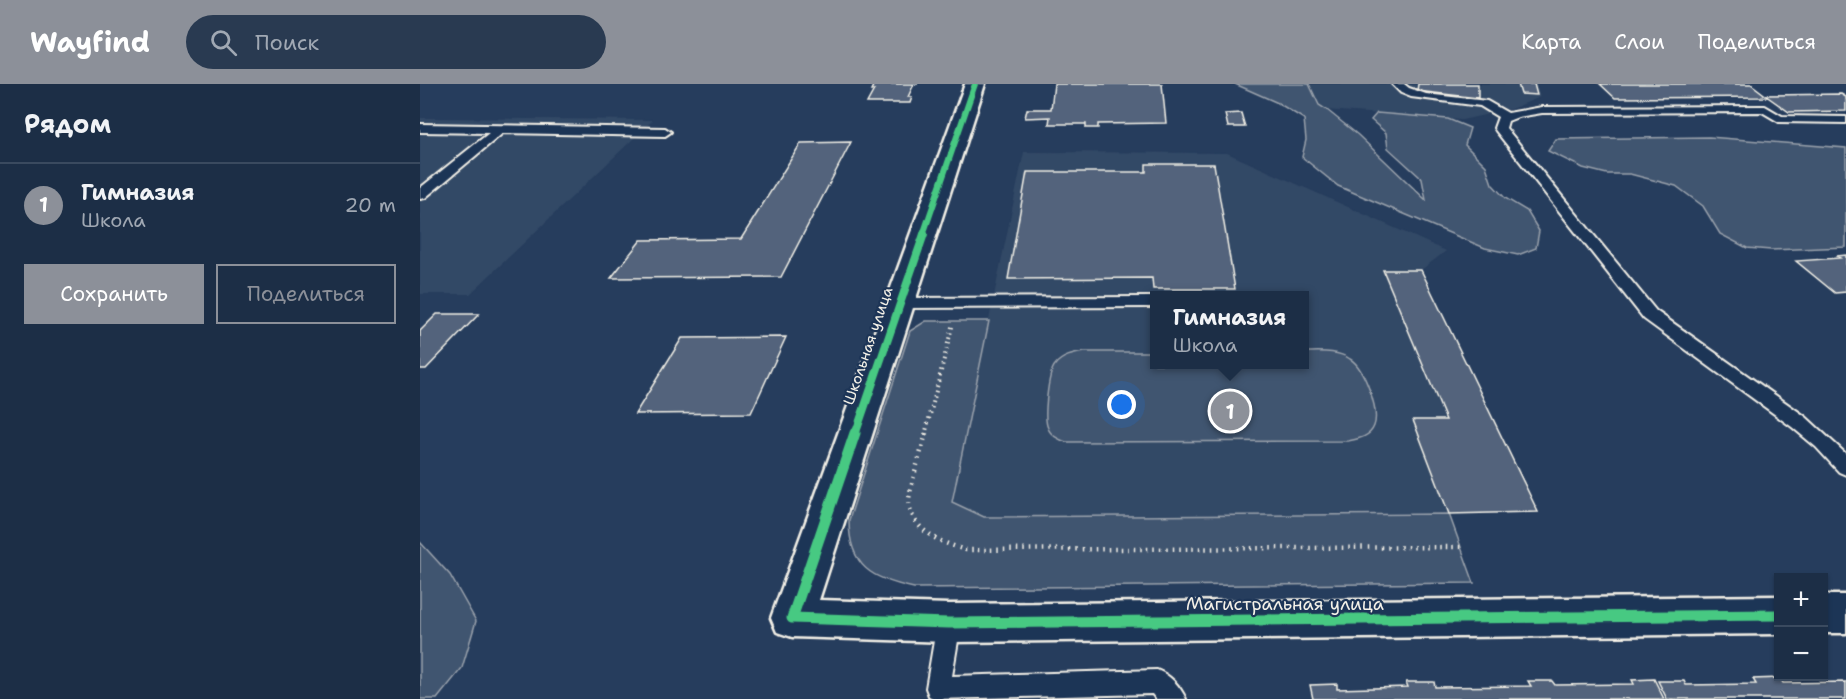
<!DOCTYPE html>
<html lang="ru">
<meta charset="utf-8">
<style>
:root{--surface:#1c2e46;--page:#293a51;--text:#f1f3f6;--muted:#a0a8b3;--line:#3a4a5f;--accent:#8c9099}
body{margin:0;font-family:"Shantell Sans",sans-serif;background:var(--page);color:var(--text)}
.controls{position:absolute;right:18px;bottom:18px;display:grid;overflow:hidden;border-radius:0px;box-shadow:0 2px 4px #0004}
.controls button{width:54px;height:54px;display:grid;place-items:center;padding:0;border:0;border-bottom:2px solid var(--line);background:var(--surface);color:var(--text);font:30px sans-serif}
.you{position:absolute;left:702px;top:321px;width:21px;height:21px;margin:-15px;border:4px solid #fff;border-radius:50%;background:#1a73e8;box-shadow:0 0 0 9px #1a73e833}
.badge{display:grid;place-items:center;width:39px;height:39px;border-radius:50%;background:var(--accent);color:#fff;font-size:20px;font-weight:700}
.pin{position:absolute;translate:-50% -50%;border:3px solid #fff;box-shadow:0 2px 6px #0006}
.popup{position:absolute;left:730px;top:207px;width:159px;height:78px;box-sizing:border-box;display:grid;place-content:center;border-radius:0px;background:var(--surface);filter:drop-shadow(0 2px 4px #0005);font-size:20px;white-space:nowrap;color:var(--muted)}
.popup b{font-size:22px;color:var(--text)}
.popup::after{content:'';position:absolute;left:50%;top:100%;margin-left:-12px;border:12px solid transparent;border-top-color:var(--surface)}
.list{margin:0;padding:0;list-style:none}
h2{display:flex;justify-content:space-between;align-items:center;height:78px;margin:0;padding:0 24px;font-size:26px}
h2 small{font-size:20px;font-weight:400;color:var(--muted)}
.list li{display:grid;grid-template-columns:39px 1fr auto;gap:18px;align-items:center;box-sizing:border-box;height:84px;padding:0 24px;border-top:2px solid var(--line)}
.list b{display:block;font-size:22px;white-space:nowrap}
.list p{margin:0;font-size:20px;white-space:nowrap;color:var(--muted)}
.list em{font-size:20px;font-style:normal;color:var(--muted)}
.actions{display:flex;gap:12px;padding:18px 24px}
.actions a{flex:1;padding:14px 0;border:2px solid var(--accent);border-radius:0px;text-align:center;font-size:21px;color:var(--accent)}
.actions .main{background:var(--accent);color:#fff}
.icon{flex:none;width:33px;height:33px;fill:none;stroke:currentColor;stroke-width:2;stroke-linecap:round;stroke-linejoin:round}
.map{position:relative;flex:none;width:1426px;height:615px;overflow:hidden}
header{display:flex;align-items:center;gap:36px;box-sizing:border-box;height:84px;padding:0 30px;background:var(--accent);color:#fff}
header strong{font-size:28px}
nav{display:flex;gap:33px;margin-inline-start:auto;font-size:21px}
.search{width:420px;height:54px;background:var(--page);display:flex;align-items:center;gap:15px;box-sizing:border-box;padding:0 21px;border-radius:33px;color:var(--muted);font-size:22px}
main{display:flex}
aside{flex:1;background:var(--surface)}
.map>svg:first-child{display:block}
.built{fill:#334966;fill-rule:evenodd}
.green{fill:#40546f;stroke:#9aa2ac;stroke-width:1.5}
.building{fill:#52647b;stroke:#f4f1e8;stroke-width:1.5}
.lines{fill:none;stroke-linecap:round;stroke-linejoin:round}
.service-casing{stroke:#f4f1e8;stroke-width:4}
.minor-casing{stroke:#f4f1e8;stroke-width:5}
.path-far1{stroke:#f4f1e8;stroke-width:4;stroke-dasharray:1.5 4;stroke-linecap:butt}
.path{stroke:#f4f1e8;stroke-width:4.5;stroke-dasharray:1.5 5;stroke-linecap:butt}
.service{fill:#1d3557;fill-rule:evenodd}
.minor{fill:#1d3557;fill-rule:evenodd}
.cycleway-far2-casing{stroke:#1d3557;stroke-width:8}
.cycleway-far1-casing{stroke:#1d3557;stroke-width:12}
.cycleway-casing{stroke:#1d3557;stroke-width:15}
.cycleway-far2{stroke:#46c982;stroke-width:6}
.cycleway-far1{stroke:#46c982;stroke-width:8}
.cycleway{stroke:#46c982;stroke-width:11}
.labels{text-anchor:middle;dominant-baseline:central;stroke-width:4.5;stroke-linejoin:round;paint-order:stroke}
.street-label{font-size:15px;fill:#f4f1e8;stroke:#1d3557}
.near-street-label{font-size:18px;fill:#f4f1e8;stroke:#1d3557}
</style>
<header>
<strong>Wayfind</strong>
<div class="search"><svg class="icon" aria-label="search" viewBox="0 0 24 24"><circle cx="10" cy="10" r="6"/><path d="M15 15l6 6"/></svg>Поиск</div>
<nav><a>Карта</a><a>Слои</a><a>Поделиться</a></nav>
</header>
<main>
<aside>
<h2>Рядом<small></small></h2>
<ul class="list">
<li><span class="badge">1</span><div><b>Гимназия</b><p>Школа</p></div><em>20 m</em></li>
</ul>
<div class="actions"><a class="main">Сохранить</a><a>Поделиться</a></div>
</aside>
<div class="map">
<svg width="1426" height="615" viewBox="0 0 1426 615">
<rect width="100%" height="100%" fill="#263d5d"/>
<filter id="ink" filterUnits="userSpaceOnUse"><feTurbulence type="fractalNoise" baseFrequency=".0167" numOctaves="2"/><feDisplacementMap in="SourceGraphic" scale="12" xChannelSelector="R" yChannelSelector="G"/><feConvolveMatrix kernelMatrix="1 2 1 2 8 2 1 2 1" color-interpolation-filters="sRGB"/></filter>
<g filter="url(#ink)">
<g class="built">
<path d="M889 0H1116L1120 13 1091 25 1042 36 907 26 898 21Z"/>
<path d="M0 34 233 36 50 210H0Z"/>
<path d="M604 68 807 69 1026 167 1001 186 1118 428 564 433 531 418ZM735 212H885V280H735Z"/>
</g>
<g class="green">
<path d="M815 0H889L899 21 907 26 938 51 1006 116 1002 95 968 64 966 49 951 36 957 29 1028 35 1050 44 1045 61 1066 82 1072 100 1085 114 1107 127 1119 147 1116 164 1098 171 1065 164 918 102 882 73 886 56 884 35 858 19Z"/>
<path d="M1289 53 1426 64V163L1351 166 1327 164 1300 150 1283 122 1256 102 1210 90H1187L1163 84 1128 67 1136 55Z"/>
<path d="M506 237H569L532 418 564 433 1029 430 1054 499 494 504C452 495 429 483 429 436L490 247Z"/>
<path d="M664 268H735V280H885V268C900 268 917 266 930 275 944 283 960 327 954 342 950 353 938 355 928 357L646 358C639 355 631 352 628 344 623 335 628 289 635 281 642 272 653 270 664 268Z"/>
<path d="M0 458 30 491 56 537 42 584 17 615H0Z"/>
</g>
<g class="building">
<path d="M454 0H498H494L488 13H492L490 19H447L454 6H451Z"/>
<path d="M634 0H742L746 39 678 40V44H666V40H629L630 33 605 34 607 25H631Z"/>
<path d="M998 0H1058V14L997 7Z"/>
<path d="M1098 0H1114L1117 11 1101 10Z"/>
<path d="M1180 0H1331L1348 13 1195 14Z"/>
<path d="M1421 10 1426 13V27L1369 28 1345 11Z"/>
<path d="M821 29 825 43H808L805 30Z"/>
<path d="M431 58 361 193 191 194 221 156 321 155 381 59Z"/>
<path d="M726 80H794L815 205H733L732 194 588 195 607 88H726Z"/>
<path d="M1426 171V208L1415 209 1376 177 1420 174 1417 172Z"/>
<path d="M963 186H1001L1118 428 1029 430 993 336H1026Z"/>
<path d="M17 230H59L6 285H0V247Z"/>
<path d="M366 253 331 329 215 330 262 254Z"/>
<path d="M1360 594 1363 599 1426 598V615H1247L1238 597H1264L1266 601 1336 600 1333 595Z"/>
<path d="M1234 595 1244 615H893L890 601 917 600V605L988 603 986 598H1014L1015 603 1111 602 1108 597H1132L1135 601 1214 600 1212 596Z"/>
</g>
<g class="lines">
<defs>
<g id="service">
<path d="M972 0H984L989 4 1006 10 1067 17 1088 29 1122 23 1345 22 1362 32 1426 33V39L1359 38 1342 28 1122 29 1098 33 1088 37 1086 44 1236 227 1386 333 1426 370V391L1419 388 1396 363 1372 343 1224 235 1076 47 1074 44 1078 33 1060 22 991 13 981 9Z"/>
<path d="M0 40 245 44 251 48 245 52 83 49 5 114 0 115V104L69 49 0 48Z"/>
<path d="M735 213V223L479 224 471 219 479 214Z"/>
<path d="M529 528 537 532 541 539 532 592 737 586C750 591 760 602 766 615H736L732 610 515 615 509 612 506 604 517 539 521 532Z"/>
</g>
<g id="minor">
<path d="M545 0H565L399 516 529 520 1358 512V550L529 558 372 553 357 548 351 534Z"/>
<rect x="1404" y="511" width="22" height="38"/>
</g>
</defs>
<use href="#service" class="service-casing"/>
<use href="#minor" class="minor-casing"/>
<path class="path-far1" d="M505 351 533 239"/>
<path class="path" d="M506 349C503 362 488 408 489 418 492 448 522 459 546 466L1041 463"/>
<use href="#service" class="service"/>
<use href="#minor" class="minor"/>
<defs>
<path id="cycleway-far2" d="M503 151 555 0"/>
<path id="cycleway-far1" d="M435 351 504 150"/>
<path id="cycleway" d="M435 349 372 534 529 539 1358 531"/>
</defs>
<use href="#cycleway-far2" class="cycleway-far2-casing"/>
<use href="#cycleway-far1" class="cycleway-far1-casing"/>
<use href="#cycleway" class="cycleway-casing"/>
<use href="#cycleway-far2" class="cycleway-far2"/>
<use href="#cycleway-far1" class="cycleway-far1"/>
<use href="#cycleway" class="cycleway"/>
</g>
</g>
<g class="labels">
<g class="street-label">
<text transform="translate(448 262) rotate(-71)">Школьная улица</text>
</g>
<g class="near-street-label">
<text x="865" y="520">Магистральная улица</text>
</g>
</g>
</svg>
<div class="controls">
<button>+</button>
<button>−</button>
</div>
<div class="you"></div>
<div class="pin badge" style="left:810px;top:327px">1</div>
<div class="popup"><b>Гимназия</b>Школа</div>
</div>
</main>
